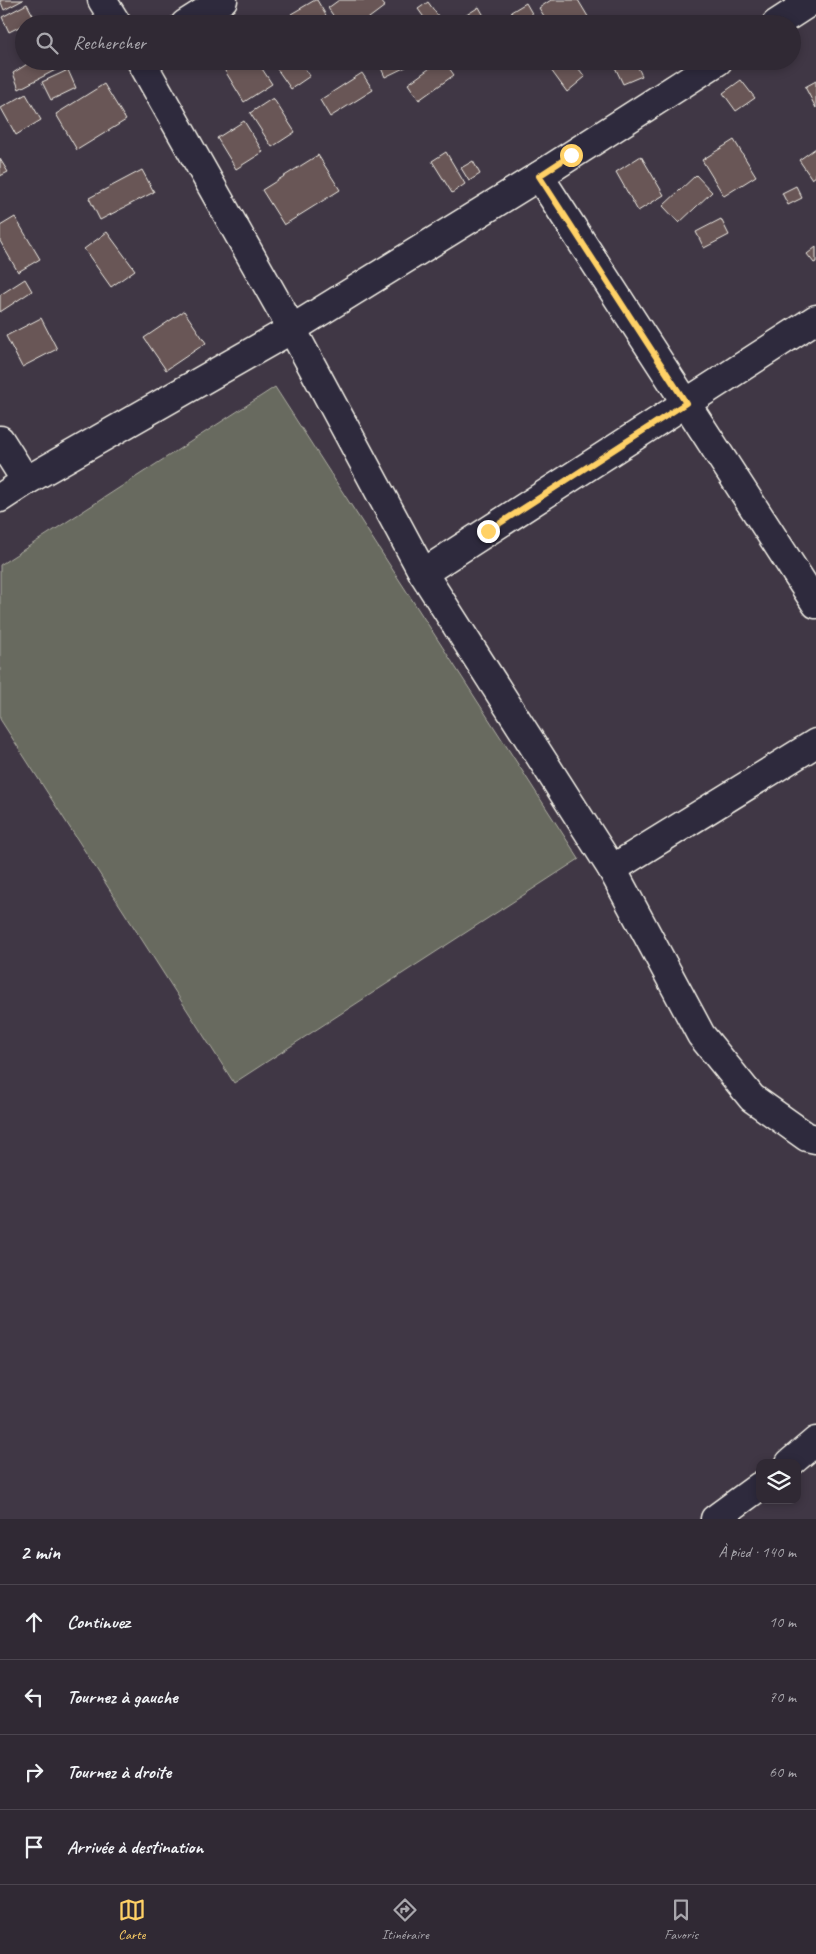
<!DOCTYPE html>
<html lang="fr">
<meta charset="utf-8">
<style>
:root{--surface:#302934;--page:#38313c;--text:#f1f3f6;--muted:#a8a6ac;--line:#4b454f;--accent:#ffd166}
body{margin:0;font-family:Caveat,sans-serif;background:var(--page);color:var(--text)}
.controls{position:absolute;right:15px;bottom:15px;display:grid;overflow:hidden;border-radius:10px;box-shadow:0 2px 8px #0003}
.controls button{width:45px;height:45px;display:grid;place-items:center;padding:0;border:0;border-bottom:1px solid var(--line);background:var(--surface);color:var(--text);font:25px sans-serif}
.stop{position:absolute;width:15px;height:15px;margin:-11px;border:4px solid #ffd166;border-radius:50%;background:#fff}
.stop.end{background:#ffd166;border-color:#fff;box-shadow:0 1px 5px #0008}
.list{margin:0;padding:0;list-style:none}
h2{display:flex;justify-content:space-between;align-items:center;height:65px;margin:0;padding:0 20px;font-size:21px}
h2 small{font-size:16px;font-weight:400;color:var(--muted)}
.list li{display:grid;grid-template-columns:32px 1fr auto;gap:15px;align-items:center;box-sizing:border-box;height:75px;padding:0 20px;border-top:1px solid var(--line)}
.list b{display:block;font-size:19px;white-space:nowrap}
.list em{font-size:16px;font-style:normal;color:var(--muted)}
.icon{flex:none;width:28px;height:28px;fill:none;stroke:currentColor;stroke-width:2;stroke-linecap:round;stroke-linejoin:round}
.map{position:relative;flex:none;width:816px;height:1519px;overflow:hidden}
.search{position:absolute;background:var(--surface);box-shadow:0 2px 8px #0003;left:15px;right:15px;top:15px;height:55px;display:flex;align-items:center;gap:12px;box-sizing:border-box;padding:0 18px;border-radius:28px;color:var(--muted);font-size:19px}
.sheet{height:365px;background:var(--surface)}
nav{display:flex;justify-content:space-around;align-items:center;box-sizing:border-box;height:70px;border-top:1px solid var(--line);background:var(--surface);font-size:14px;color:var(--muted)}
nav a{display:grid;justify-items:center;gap:2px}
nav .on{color:var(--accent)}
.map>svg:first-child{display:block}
.green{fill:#676b5e;stroke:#aeaea3}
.building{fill:#695657;stroke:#f4f1e8}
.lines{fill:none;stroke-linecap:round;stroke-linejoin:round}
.minor-casing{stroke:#f4f1e8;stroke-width:31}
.minor{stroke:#2f2a3d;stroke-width:28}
.route{stroke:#ffd166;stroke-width:6}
</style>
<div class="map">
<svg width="816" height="1519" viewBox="0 0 816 1519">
<rect width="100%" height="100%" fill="#403745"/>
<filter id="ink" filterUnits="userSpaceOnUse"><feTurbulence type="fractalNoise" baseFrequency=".02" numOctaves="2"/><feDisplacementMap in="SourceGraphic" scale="10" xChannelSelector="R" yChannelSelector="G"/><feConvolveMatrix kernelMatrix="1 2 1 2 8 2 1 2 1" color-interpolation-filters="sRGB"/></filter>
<g filter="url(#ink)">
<path class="green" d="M275 387 579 859 234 1083 0 719V565Z"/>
<g class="building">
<path d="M0 0H23L4 10Z"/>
<path d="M315 0H317L331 24H296L291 14Z"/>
<path d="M339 0H380L385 6 361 24H339L328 8Z"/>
<path d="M551 0H578L590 20 584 24H549L539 8Z"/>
<path d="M428 2 438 16 428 23 418 9Z"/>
<path d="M526 3 538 24H518L511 12Z"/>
<path d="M27 4 35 19 9 32 2 17Z"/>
<path d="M479 7 488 23 486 24H452Z"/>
<path d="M32 61H62L65 65 19 89 13 73Z"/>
<path d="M219 61H257L272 84 244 102Z"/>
<path d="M283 61H300L310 76 291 89 275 66Z"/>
<path d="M378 61H410L412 64 385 77Z"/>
<path d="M440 61H444L454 75 419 100 408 84Z"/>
<path d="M555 61H573L585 77 567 92 548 66Z"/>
<path d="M612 61H635L642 76 623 84Z"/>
<path d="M68 70 76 88 51 100 42 82Z"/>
<path d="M362 73 373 90 330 117 320 100Z"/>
<path d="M741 80 755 98 736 111 723 93Z"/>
<path d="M816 81V108L805 87Z"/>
<path d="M104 84 126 120 77 150 56 114Z"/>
<path d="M26 94 41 120 16 135 1 108Z"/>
<path d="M273 98 295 132 272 147 250 113Z"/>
<path d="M244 121 263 152 236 169 217 138Z"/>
<path d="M734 140 756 176 724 196 702 160Z"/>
<path d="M816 148V176L812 179 799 160Z"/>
<path d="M446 152 465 184 452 193 432 161Z"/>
<path d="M318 155 340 190 284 225 262 190Z"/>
<path d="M641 156 664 195 638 211 616 172Z"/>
<path d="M0 159 8 172 0 176Z"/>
<path d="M473 161 480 174 469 181 461 168Z"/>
<path d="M142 170 154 192 100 220 89 198Z"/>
<path d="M696 175 712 192 679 223 663 206Z"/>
<path d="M796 186 802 198 788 205 782 193Z"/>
<path d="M15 217 40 259 18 272 0 241V226Z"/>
<path d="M721 219 729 235 704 248 696 232Z"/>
<path d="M107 232 135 270 111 287 84 249Z"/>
<path d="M816 247V262L814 263 807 254Z"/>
<path d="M25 279 32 291 0 312V295Z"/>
<path d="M184 311 206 343 166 370 144 338Z"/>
<path d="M41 318 57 349 22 367 6 336Z"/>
</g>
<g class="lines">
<defs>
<g id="minor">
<path d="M102 0 117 24"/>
<path d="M185 24 223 0"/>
<path d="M776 24 813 0"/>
<path d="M141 61 292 329 423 573 612 869 701 1035 752 1098 807 1137 816 1139"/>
<path d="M539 176 816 604"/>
<path d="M0 440 26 481"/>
<path d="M0 498 26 481 292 329 539 176 718 61"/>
<path d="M423 573 816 319"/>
<path d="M612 869 816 743"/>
<path d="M790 1463 816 1441"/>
<path d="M715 1519 760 1486"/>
</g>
</defs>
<use href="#minor" class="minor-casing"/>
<use href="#minor" class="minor"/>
</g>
</g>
<g class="lines" filter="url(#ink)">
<path class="route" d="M488 531 686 403 539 176 571 155"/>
</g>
</svg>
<div class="controls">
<button><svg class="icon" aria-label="layers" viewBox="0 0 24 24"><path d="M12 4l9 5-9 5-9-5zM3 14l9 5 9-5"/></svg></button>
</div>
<div class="stop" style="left:571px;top:155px"></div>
<div class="stop end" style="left:488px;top:531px"></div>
<div class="search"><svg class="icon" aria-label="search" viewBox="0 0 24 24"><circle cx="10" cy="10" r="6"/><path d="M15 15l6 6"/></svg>Rechercher</div>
</div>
<section class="sheet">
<h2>2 min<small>À pied · 140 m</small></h2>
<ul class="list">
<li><svg class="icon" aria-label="ahead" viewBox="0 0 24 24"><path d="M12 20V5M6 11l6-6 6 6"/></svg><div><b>Continuez</b></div><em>10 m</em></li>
<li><svg class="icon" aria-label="left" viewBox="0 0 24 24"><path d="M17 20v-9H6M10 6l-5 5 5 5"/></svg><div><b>Tournez à gauche</b></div><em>70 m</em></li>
<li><svg class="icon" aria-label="right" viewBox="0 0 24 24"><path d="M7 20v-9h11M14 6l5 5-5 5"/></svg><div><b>Tournez à droite</b></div><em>60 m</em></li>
<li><svg class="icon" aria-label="arrive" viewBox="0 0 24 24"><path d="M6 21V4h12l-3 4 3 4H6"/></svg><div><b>Arrivée à destination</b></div></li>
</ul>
</section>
<nav>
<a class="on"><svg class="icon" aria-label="map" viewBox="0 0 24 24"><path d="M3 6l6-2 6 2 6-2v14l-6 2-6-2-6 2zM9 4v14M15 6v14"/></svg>Carte</a>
<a><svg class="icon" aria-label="directions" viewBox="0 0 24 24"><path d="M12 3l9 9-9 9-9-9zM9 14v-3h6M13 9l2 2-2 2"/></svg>Itinéraire</a>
<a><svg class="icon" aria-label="saved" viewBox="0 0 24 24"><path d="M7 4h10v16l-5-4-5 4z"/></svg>Favoris</a>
</nav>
